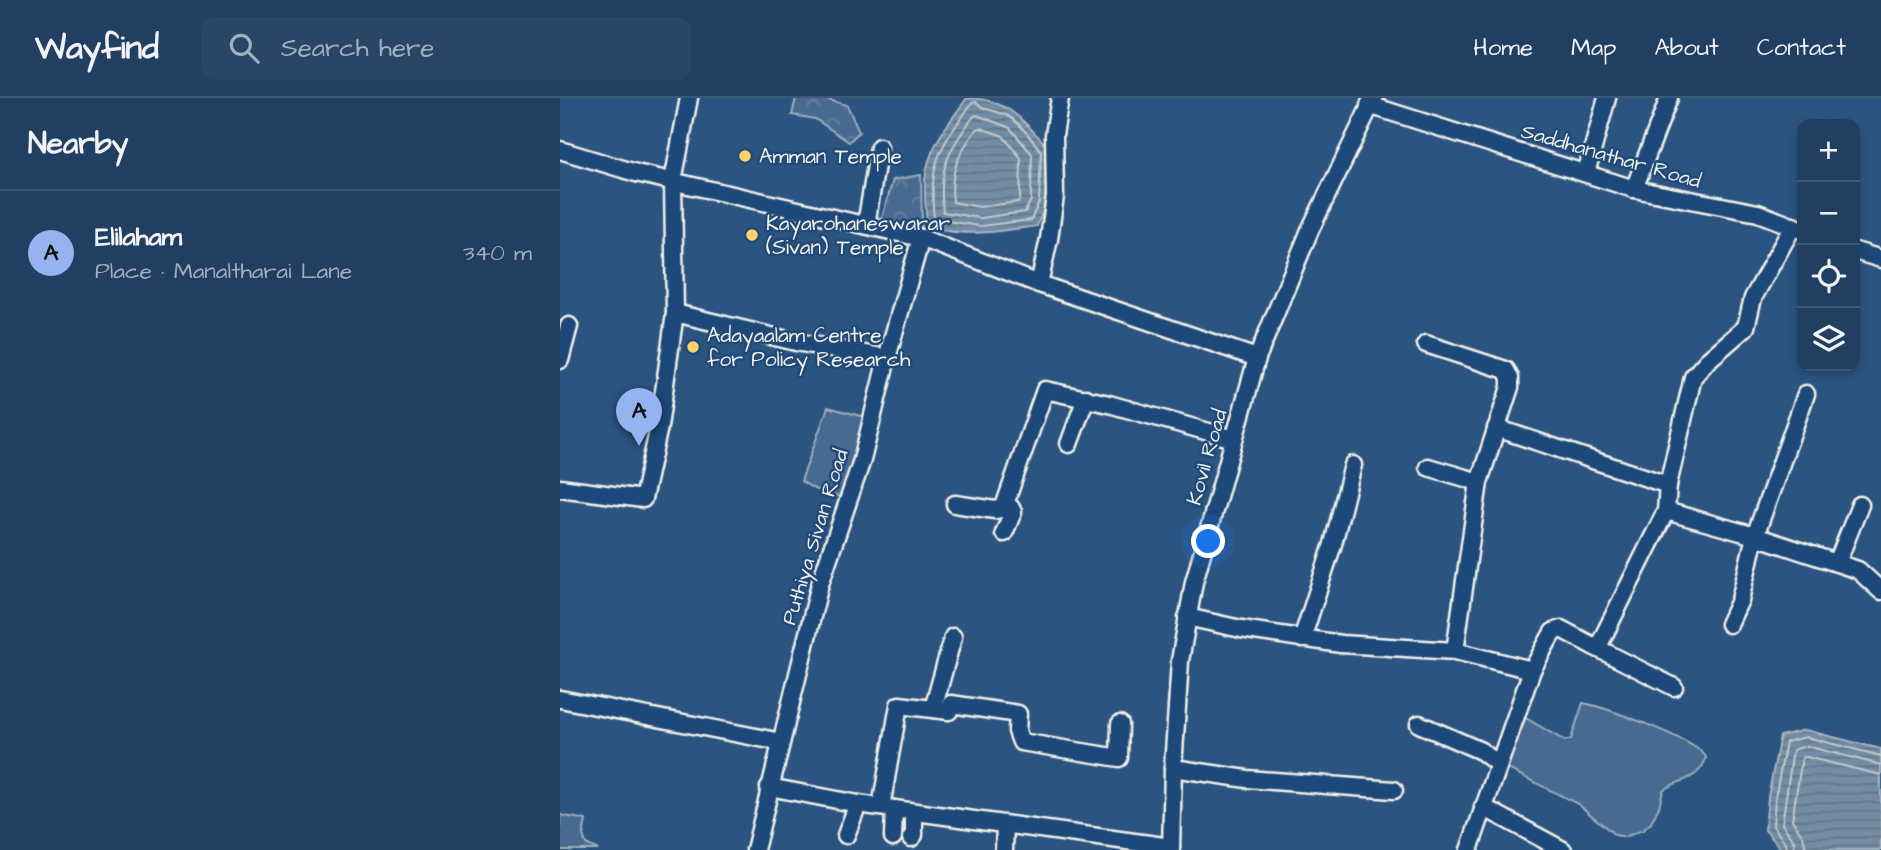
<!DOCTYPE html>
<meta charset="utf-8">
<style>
:root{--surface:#213f61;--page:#294667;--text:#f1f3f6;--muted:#a2afbd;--line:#3e5876;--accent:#95b2f1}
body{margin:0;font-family:"Architects Daughter",sans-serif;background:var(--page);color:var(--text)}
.controls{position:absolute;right:21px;top:21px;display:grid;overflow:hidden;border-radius:14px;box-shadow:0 4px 10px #0003}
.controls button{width:63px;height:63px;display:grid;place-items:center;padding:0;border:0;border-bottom:2px solid var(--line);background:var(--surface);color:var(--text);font:35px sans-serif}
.you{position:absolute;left:649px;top:444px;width:24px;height:24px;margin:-18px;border:5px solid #fff;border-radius:50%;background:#1a73e8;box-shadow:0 0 0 10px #1a73e833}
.badge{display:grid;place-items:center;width:46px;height:46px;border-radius:50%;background:var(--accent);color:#111;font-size:23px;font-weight:700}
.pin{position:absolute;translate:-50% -58px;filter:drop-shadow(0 2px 4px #0008)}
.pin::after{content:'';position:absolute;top:37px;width:24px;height:21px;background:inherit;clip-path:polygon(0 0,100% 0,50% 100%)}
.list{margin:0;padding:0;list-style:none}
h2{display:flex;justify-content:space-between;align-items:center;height:91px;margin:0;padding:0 28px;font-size:30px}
h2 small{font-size:23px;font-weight:400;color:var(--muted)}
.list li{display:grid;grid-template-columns:46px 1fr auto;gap:21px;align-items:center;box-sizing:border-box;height:126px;padding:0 28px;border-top:2px solid var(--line)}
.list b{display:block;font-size:26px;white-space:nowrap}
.list p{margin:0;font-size:23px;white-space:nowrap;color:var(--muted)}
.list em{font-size:23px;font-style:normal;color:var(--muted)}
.icon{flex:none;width:38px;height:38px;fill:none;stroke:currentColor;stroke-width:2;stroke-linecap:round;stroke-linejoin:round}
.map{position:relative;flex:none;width:1321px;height:752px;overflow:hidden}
header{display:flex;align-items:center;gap:42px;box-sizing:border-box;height:98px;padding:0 35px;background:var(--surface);border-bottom:2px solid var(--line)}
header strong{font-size:33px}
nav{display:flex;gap:38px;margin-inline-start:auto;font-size:24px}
.search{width:490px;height:63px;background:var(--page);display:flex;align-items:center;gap:18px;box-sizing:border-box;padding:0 24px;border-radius:14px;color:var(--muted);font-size:26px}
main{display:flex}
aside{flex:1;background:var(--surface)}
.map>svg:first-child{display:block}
.green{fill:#496b90;stroke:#9eaebc;stroke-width:2}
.forest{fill:url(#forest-crowns);stroke:#9eaebc;stroke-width:2}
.water{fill:url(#water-rules);stroke:#a7b4c0;stroke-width:2}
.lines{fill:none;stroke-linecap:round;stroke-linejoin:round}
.shore{stroke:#c0c9ce;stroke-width:2}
.minor-casing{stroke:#f4f1e8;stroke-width:21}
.minor{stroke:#1f4a7a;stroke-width:16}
.poi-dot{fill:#ffd166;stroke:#1f4a7a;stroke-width:2.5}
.labels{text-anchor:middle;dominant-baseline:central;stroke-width:5;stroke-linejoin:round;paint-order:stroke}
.poi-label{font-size:21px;fill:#f4f1e8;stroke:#1f4a7a;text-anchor:start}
.street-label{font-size:21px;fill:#f4f1e8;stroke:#1f4a7a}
</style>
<header>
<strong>Wayfind</strong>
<div class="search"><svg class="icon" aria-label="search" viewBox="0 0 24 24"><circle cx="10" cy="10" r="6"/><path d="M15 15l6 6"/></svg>Search here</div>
<nav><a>Home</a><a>Map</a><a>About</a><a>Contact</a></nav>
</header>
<main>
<aside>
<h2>Nearby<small></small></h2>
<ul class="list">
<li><span class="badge">A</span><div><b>Elilaham</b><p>Place · Manaltharai Lane</p></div><em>340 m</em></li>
</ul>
</aside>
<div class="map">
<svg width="1321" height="752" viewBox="0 0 1321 752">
<defs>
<pattern id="forest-crowns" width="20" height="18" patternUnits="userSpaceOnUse" patternTransform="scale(1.75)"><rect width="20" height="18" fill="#496b90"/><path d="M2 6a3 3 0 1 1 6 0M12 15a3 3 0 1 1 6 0" fill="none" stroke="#6481a0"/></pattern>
<pattern id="water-rules" width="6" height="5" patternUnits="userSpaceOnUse" patternTransform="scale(1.75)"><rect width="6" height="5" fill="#738ca6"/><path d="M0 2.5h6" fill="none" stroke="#647484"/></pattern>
</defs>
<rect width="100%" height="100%" fill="#2c5481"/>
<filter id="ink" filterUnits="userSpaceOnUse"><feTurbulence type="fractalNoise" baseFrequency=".0143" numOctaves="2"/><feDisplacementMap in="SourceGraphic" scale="14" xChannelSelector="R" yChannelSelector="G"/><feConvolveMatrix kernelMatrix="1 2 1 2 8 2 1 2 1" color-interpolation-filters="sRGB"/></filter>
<g filter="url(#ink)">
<g class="green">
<path d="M268 309 312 321 289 402 254 391 241 383Z"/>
<path d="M1023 605C1045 609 1136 642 1146 659 1140 683 1119 681 1103 692L1099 709 1091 725 1083 732 1065 739 1055 737 1018 706 938 666 957 615 1005 643 1011 641Z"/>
<path d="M0 717 26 722 23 737 26 746 38 752H0Z"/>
</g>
<g class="forest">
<path d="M236 0H261L287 7 299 34 289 44 255 21 232 17Z"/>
<path d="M361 77 362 130 321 123 333 82Z"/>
</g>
<g class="water">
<path d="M407 0C446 0 466 24 489 51L486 106 477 128C446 132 396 142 367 126 366 112 364 96 365 82 368 49 389 25 407 0Z"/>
<path d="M1245 632 1321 651V752H1222L1205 732 1208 699 1220 638Z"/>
</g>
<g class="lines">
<g class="shore">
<path d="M416 4C424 13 435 12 446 17 460 24 471 41 481 53L479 104 471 122 420 128 374 121C368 63 380 50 412 5Z"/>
<path d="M417 17 450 30 472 56 471 102 465 114 420 120 383 114C378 71 388 52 414 18Z"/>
<path d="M421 30 443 38 461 60 460 100 458 104 420 109 393 104C389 74 399 54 417 31Z"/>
<path d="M1227 752 1226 746 1213 728 1215 700 1226 644 1246 639 1321 658"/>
<path d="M1235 752 1234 743 1222 726 1233 652 1246 648 1321 667"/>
<path d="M1246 752 1243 738 1232 722 1242 660 1246 659 1321 677"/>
</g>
<defs>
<g id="minor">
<path d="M814 0 809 7 1074 91 1198 115 1242 132"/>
<path d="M0 52 76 75 361 140 479 186 697 260"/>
<path d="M1026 75 1047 0"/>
<path d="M1074 91 1109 0"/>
<path d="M306 127 319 49"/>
<path d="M1295 153 1321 161"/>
<path d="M479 186 489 141 495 98 494 37 500 0"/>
<path d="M115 215 236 244 327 260"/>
<path d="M866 246 946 272 950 280V289L919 384 895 553"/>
<path d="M0 262 9 228"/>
<path d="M936 330 1108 387"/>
<path d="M509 346 526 300"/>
<path d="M868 369 919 384"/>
<path d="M0 390 83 401 99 329 115 215 113 83 129 0"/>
<path d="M395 406 435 412 441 411 445 406 485 292 549 306 674 341"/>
<path d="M1106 413 1195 438 1298 472 1321 493"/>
<path d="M444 435 453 414 451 410 445 406"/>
<path d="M1277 465 1300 407"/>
<path d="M627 519 681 531 781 546 895 553 972 572"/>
<path d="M1169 526 1180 502 1195 438 1246 296"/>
<path d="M742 541 773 446 793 367"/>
<path d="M1033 548 1114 589"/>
<path d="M0 601 221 644"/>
<path d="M373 611 393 539"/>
<path d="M859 626 921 653 938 666"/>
<path d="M613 670 687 681 834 692"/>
<path d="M209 689 298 706 611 749"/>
<path d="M321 709 339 607 389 613 391 606 458 616 457 633 461 644 559 660 560 626"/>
<path d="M923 709 1003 752"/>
<path d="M286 737 298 706"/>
<path d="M333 739 334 711"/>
<path d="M351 740 354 737V714"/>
<path d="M195 752 260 486 302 362 327 260 361 140"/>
<path d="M444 752 445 727"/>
<path d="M611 752 613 670 620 563 634 484 697 260 750 132 814 0"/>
<path d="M909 752 972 572 993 534 1001 531 1033 548 1040 545 1106 413 1108 387 1133 279 1147 263 1186 229 1193 200 1233 128"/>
</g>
</defs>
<use href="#minor" class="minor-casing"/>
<use href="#minor" class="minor"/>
</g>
</g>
<g class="poi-dot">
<circle cx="185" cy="58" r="7"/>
<circle cx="192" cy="137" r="7"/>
<circle cx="133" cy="249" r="7"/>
</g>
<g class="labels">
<g class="poi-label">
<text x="199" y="58">Amman Temple</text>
<text x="206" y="125">Kayarohaneswarar<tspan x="206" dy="24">(Sivan) Temple</tspan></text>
<text x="147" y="237">Adayaalam Centre<tspan x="147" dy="24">for Policy Research</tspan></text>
</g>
<g class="street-label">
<text transform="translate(1051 58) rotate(16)">Saddhanathar Road</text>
<text transform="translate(647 359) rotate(-74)">Kovil Road</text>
<text transform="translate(255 439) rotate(-73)">Puthiya Sivan Road</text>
</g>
</g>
</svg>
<div class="controls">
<button>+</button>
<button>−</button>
<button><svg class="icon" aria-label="locate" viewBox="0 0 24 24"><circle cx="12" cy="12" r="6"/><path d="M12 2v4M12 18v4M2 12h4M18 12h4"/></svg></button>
<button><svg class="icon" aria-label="layers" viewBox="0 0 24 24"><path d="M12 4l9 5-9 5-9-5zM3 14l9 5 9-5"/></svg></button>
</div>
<div class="you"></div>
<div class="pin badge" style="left:79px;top:348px">A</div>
</div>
</main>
